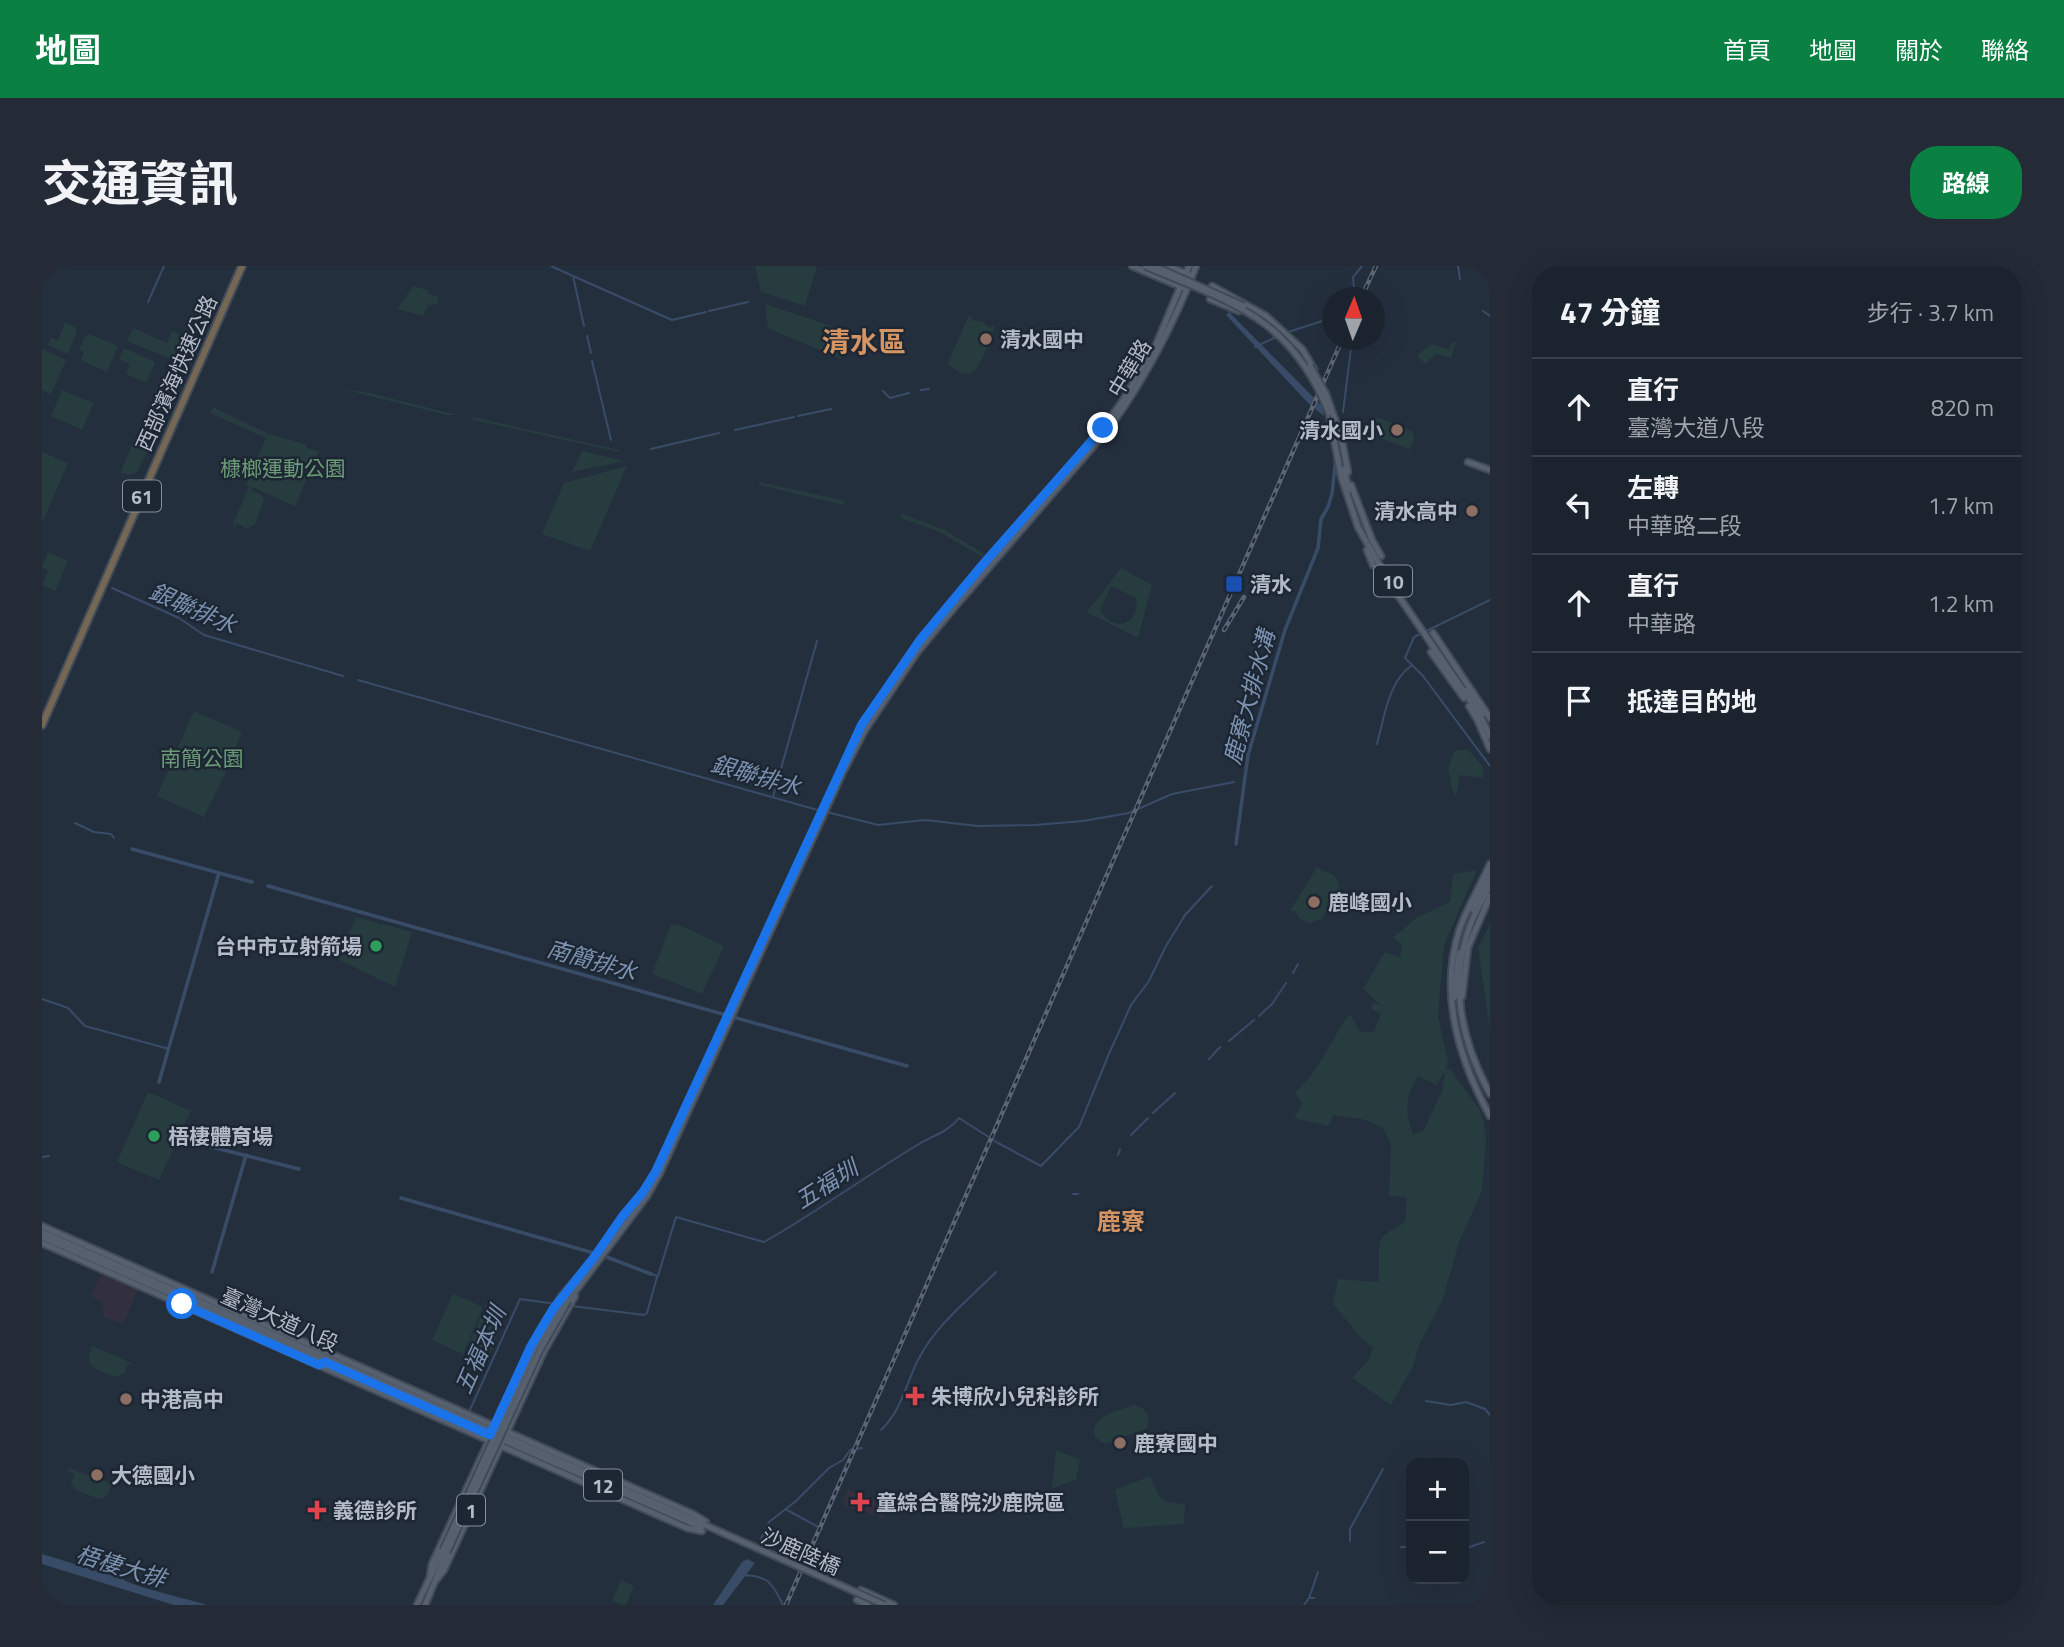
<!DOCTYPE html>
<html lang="zh-TW">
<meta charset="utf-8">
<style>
:root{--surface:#1b232e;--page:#242b36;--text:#f1f3f6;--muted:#a0a4aa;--line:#39404a;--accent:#0b8043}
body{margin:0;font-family:"Titillium Web","Noto Sans TC",sans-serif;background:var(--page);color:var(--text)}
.controls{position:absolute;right:21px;bottom:21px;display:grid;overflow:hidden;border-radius:14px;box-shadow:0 7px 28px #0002}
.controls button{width:63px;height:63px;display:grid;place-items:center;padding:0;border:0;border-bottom:2px solid var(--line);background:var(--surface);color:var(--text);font:35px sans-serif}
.compass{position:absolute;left:1280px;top:21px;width:63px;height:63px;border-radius:50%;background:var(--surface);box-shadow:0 7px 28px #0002;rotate:2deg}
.stop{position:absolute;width:21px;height:21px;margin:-16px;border:5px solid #1a73e8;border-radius:50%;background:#fff}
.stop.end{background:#1a73e8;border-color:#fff;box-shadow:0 2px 7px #0008}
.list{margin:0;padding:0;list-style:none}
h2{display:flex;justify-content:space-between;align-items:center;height:91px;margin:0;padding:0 28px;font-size:30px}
h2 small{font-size:23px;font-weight:400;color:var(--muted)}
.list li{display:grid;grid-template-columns:46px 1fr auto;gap:21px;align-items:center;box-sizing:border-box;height:98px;padding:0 28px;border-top:2px solid var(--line)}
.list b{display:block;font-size:26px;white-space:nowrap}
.list p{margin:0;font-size:23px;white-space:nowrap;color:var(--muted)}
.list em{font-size:23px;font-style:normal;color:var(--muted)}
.icon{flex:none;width:38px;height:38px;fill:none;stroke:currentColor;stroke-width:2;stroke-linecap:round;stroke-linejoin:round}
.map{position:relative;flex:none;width:1448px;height:1339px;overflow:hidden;border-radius:28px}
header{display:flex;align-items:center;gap:42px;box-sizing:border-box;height:98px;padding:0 35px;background:var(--accent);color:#fff}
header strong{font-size:33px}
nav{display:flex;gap:38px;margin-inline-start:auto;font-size:24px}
.intro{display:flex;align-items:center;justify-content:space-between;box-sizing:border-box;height:168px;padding:0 42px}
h1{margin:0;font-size:49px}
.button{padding:18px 32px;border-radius:28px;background:var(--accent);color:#fff;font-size:24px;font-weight:700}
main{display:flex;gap:42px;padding:0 42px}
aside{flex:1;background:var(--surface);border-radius:28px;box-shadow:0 7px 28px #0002}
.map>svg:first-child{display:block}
.medical{fill:#32303f}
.green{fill:#263c3f;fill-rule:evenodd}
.water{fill:#394c67}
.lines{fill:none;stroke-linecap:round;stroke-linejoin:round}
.stream{stroke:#394c67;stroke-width:2}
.canal{stroke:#394c67;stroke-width:3.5}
.primary-casing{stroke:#414a57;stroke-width:9}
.highway-casing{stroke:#434c59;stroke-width:10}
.primary{stroke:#56606e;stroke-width:5}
.highway{stroke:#746855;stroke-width:6}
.rail-casing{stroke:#5a6575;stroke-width:4.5}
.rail{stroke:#1d2633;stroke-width:2;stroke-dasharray:5;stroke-linecap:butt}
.primary-bridge-casing{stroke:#414a57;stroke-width:9;stroke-linecap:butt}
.primary-bridge{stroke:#56606e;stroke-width:5}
.route{stroke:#1a73e8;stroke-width:9}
.education-dot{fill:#8d6e63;stroke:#1d2633;stroke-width:2.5}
.transit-dot{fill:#1a4fb4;stroke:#1d2633;stroke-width:2.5}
.leisure-dot{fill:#2e9e5b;stroke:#1d2633;stroke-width:2.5}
.health-dot{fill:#e0444e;stroke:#1d2633;stroke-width:2.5}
.labels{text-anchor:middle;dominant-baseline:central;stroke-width:5;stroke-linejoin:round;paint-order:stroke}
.shield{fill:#1d2633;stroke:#878f9c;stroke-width:2}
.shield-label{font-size:19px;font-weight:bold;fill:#b4bcc9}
.poi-label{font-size:21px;font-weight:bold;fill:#b4bcc9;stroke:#1d2633;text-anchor:start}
.street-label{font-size:21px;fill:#b4bcc9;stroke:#1d2633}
.park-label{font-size:21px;fill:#6b9a76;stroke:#1d2633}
.water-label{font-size:23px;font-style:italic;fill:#7c92b1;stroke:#1d2633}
.quarter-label{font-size:24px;font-weight:bold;fill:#d59563;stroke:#1d2633}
.district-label{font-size:28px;font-weight:bold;fill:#d59563;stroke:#1d2633}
</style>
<header>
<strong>地圖</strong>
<nav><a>首頁</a><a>地圖</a><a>關於</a><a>聯絡</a></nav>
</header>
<div class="intro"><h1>交通資訊</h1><a class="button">路線</a></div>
<main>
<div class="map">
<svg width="1448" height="1339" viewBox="0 0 1448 1339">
<rect width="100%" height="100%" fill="#242f3e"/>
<g class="medical">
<path d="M60 1006 96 1023 81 1058 62 1051 59 1035 49 1030Z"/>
<path d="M806 1223 835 1234 832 1243 843 1246 841 1252 800 1239Z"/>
</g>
<g class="green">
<path d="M713 0H775L763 40 719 26Z"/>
<path d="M371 20 385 24V27L397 31 395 38 386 39 381 50 355 43Z"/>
<path d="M723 38 808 66 799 93 726 62Z"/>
<path d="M927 49 930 51 929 54 940 55 948 62 950 59 953 61C948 72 938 108 925 108 916 108 912 101 905 99Z"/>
<path d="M23 57 33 61 35 65 26 88 6 79 9 72 16 74Z"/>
<path d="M91 62 125 77 130 65 142 71 147 81 145 95 138 97 85 75Z"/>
<path d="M47 68 76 80 65 106 39 94 42 86 37 84 43 70Z"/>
<path d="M1410 76H1414L1409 92 1394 88 1383 98 1375 89 1390 78 1407 83Z"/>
<path d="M82 82 113 96 104 117 84 108 88 98 77 93Z"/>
<path d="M0 83 24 94 9 128 0 124Z"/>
<path d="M300 123 328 127 415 149H405Z"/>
<path d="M20 124 52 137 40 164 9 150Z"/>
<path d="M171 141 227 168 265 179 264 182 277 185 253 240 210 221 209 225 218 227 222 234 213 258 205 263 195 257 194 260 191 258 207 221 204 219 224 172 168 147Z"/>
<path d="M431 151 577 184V186L432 154 430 152Z"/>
<path d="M1332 152H1338L1370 165 1372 173 1367 183 1323 166 1324 163 1327 164 1328 158Z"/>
<path d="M91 177 106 183 96 205 88 209 78 207Z"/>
<path d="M540 185 582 195 530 206Z"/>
<path d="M0 186 26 197 0 257Z"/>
<path d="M585 200 548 285 500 268 522 217Z"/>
<path d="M718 216 803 235 802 239 717 219Z"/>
<path d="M860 248 903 264 942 288 940 291 898 266 859 252Z"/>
<path d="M6 286 26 295 13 325 0 319 6 305 0 301Z"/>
<path d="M1079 302 1110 319 1096 372 1045 346ZM1069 320 1094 332C1098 359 1073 367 1058 345Z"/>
<path d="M152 445 200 466 182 510 162 551 115 530Z"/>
<path d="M1426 483 1442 502 1440 512 1418 509 1414 530C1407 522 1410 514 1406 504L1412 485Z"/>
<path d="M1275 601 1279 603 1278 605C1290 605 1297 611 1297 623L1280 653 1267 657 1258 653 1253 645H1248Z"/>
<path d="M1435 604 1402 679 1396 750 1406 795 1404 803H1408L1438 844 1442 858 1444 875 1440 925 1417 976 1401 1033 1378 1077 1371 1100 1349 1139 1310 1112 1326 1095 1331 1082 1320 1073 1291 1038 1296 1013 1336 1016C1339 1005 1334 979 1340 972 1345 966 1357 960 1363 956L1365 931 1347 930 1349 878 1340 861 1320 853 1291 849 1287 860 1252 852 1261 838 1253 826C1279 805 1288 773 1308 748L1318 766H1332L1339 748 1328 742 1332 737 1339 739 1321 723 1343 686 1358 692 1360 678 1351 672 1374 652 1408 636 1411 608ZM1403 805 1400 825 1382 864 1371 869C1363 843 1362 834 1376 810L1395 819Z"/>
<path d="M314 651 370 666 353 721 296 693Z"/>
<path d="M629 658 640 660 682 680 660 728 610 708Z"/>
<path d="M1448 658V765L1436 682Z"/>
<path d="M106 826 149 845 117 914 75 896Z"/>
<path d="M411 1028 441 1041 421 1088 390 1074Z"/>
<path d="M444 1039 464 1048 447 1089 426 1080Z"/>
<path d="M50 1080 90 1097 89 1099 85 1098 83 1107 74 1111C62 1106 44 1103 47 1088L51 1084 48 1082Z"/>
<path d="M1092 1139C1104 1141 1109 1151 1105 1162L1066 1177H1061L1053 1171C1047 1149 1075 1146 1092 1139Z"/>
<path d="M1014 1185 1038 1193 1034 1214 1010 1222Z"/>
<path d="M27 1202 70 1218 65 1230 58 1233 33 1224 29 1216 33 1208 26 1205Z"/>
<path d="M1108 1210C1118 1233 1117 1237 1143 1238L1142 1258 1083 1262 1081 1260 1073 1224Z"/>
<path d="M579 1314 592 1320 584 1339 570 1335Z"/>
</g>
<g class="water">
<path d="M1187 46 1280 140 1282 150 1268 139 1184 49Z"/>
<path d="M0 1288 81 1313C88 1320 150 1334 165 1339H132L0 1298Z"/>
<path d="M705 1293 713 1297 681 1339H671L700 1296Z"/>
</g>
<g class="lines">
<g class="stream">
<path d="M509 0 531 10 542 60"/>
<path d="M1416 0 1418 13"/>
<path d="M531 10 630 54 664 46"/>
<path d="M1313 32 1311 11 1320 0"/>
<path d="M106 36 122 0"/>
<path d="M667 45 706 36"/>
<path d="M1441 45 1448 50"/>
<path d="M1246 66 1290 52"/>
<path d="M545 70 549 87"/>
<path d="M1213 81 1234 71"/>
<path d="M550 95 569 174"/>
<path d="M879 124 887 123"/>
<path d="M841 125 848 132 867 127"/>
<path d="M1301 146 1310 74"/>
<path d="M756 150 789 143"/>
<path d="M693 164 752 151"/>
<path d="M609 183 677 167"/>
<path d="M70 322 137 352 162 369 301 410"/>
<path d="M1448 334 1372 371 1363 392 1381 410 1448 500"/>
<path d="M316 414 779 545"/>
<path d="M1335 478C1342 453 1346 416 1369 400"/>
<path d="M731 531 775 375"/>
<path d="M785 546 836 559 883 554 936 560 993 559 1041 555 1087 547 1130 528 1192 516"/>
<path d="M33 557 52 566 69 568 72 572"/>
<path d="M1251 707 1256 698"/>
<path d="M0 733 26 742 43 760 127 783"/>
<path d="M1217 750 1230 738 1244 717"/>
<path d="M1187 775 1212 754"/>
<path d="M1167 793 1178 781"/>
<path d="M1111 847 1133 827"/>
<path d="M1089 869 1106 852"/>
<path d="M1076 889 1078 883"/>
<path d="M0 891 7 890"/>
<path d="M1031 928H1036"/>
<path d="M609 1008 616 1010 634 951 722 976C775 946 825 909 877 878 892 869 906 866 917 852L956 877 999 900 1037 861 1066 790 1089 739 1107 715 1124 680 1143 649 1170 620"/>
<path d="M530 1040 602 1049 605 1047 615 1011"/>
<path d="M1384 1135 1409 1139 1424 1136 1443 1143 1448 1149"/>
<path d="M427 1146 478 1033 514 1038"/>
<path d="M839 1164C860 1144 864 1117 877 1092 896 1057 926 1034 954 1006"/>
<path d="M745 1244 780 1263"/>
<path d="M718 1275 727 1256 754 1235 787 1202 801 1194 808 1184 820 1182"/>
<path d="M1308 1275V1263L1341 1203"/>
<path d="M1359 1281H1369"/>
<path d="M1422 1283 1442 1276"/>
<path d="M701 1309C726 1310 730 1316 741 1339"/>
<path d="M1267 1332 1276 1306"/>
<path d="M1262 1339 1267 1332H1272"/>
</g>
<g class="canal">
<path d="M1194 578 1206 489 1243 364 1276 282 1279 253 1286 241 1290 228 1294 190"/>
<path d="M90 583 210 616"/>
<path d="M226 620 865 800"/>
<path d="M117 816 177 607"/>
<path d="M142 874 257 903"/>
<path d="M359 932 562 990 609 1008"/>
<path d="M170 1006 204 889"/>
</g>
<defs>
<g id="primary">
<path d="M1090 0 1142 22"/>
<path d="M1126 0 1147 9"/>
<path d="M1170 20 1224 50 1260 83 1272 103"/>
<path d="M1168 33 1197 45"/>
<path d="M1287 147 1299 210 1316 261 1347 316 1438 449 1448 470"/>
<path d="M1292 151 1299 170 1306 206"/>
<path d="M1426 196 1448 204"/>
<path d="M1302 203 1307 224"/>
<path d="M1309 219 1330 274 1339 290"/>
<path d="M1325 284 1331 299"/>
<path d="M1391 367 1448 452"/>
<path d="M1389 386 1422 432"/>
<path d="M1425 424 1441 448"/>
<path d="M1427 440 1436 455 1448 483"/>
<path d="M1448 598C1439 619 1426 640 1418 662 1397 726 1416 792 1448 850"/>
<path d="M1448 619C1442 632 1434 644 1429 657 1406 715 1419 775 1448 828"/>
<path d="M1431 644 1448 609"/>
<path d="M1420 731 1426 681 1448 630"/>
<path d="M1412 732 1417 687"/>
<path d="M0 960 651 1248 664 1256"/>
<path d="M0 966 663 1259"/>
<path d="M0 971 661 1262"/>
<path d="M0 977 645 1262 660 1265"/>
<path d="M526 1035 605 930 618 907 801 506 823 464 874 388 912 342 1068 161C1104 111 1132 58 1154 0"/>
<path d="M464 1168 502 1085 533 1030"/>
<path d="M388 1310 390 1298 497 1066 519 1031 553 991 581 951 601 926 614 905 820 459 878 374 943 296 1061 162 1080 136 1114 79 1147 0"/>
<path d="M395 1313 402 1304 460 1177"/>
<path d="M819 1324 852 1339"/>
<path d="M815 1334 826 1339"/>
<path d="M375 1339 401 1284"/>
<path d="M383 1339 405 1286"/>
</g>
<path id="highway" d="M0 459 200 0"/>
</defs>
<use href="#primary" class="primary-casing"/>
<use href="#highway" class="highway-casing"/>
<use href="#primary" class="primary"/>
<use href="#highway" class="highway"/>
<defs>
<g id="rail">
<path d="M1319 32 1334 0"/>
<path d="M1182 364 1202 331"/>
<path d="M744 1339 1300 74"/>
</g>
</defs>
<use href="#rail" class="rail-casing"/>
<use href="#rail" class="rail"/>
<defs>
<g id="primary-bridge">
<path d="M1103 0C1190 37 1249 51 1287 147"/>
<path d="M1112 0 1202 40"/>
<path d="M1268 100 1284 128 1292 151"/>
<path d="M663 1259 843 1339"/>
<path d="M401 1284 493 1082 523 1033"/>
<path d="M405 1286 498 1084 526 1035"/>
</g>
</defs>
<use href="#primary-bridge" class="primary-bridge-casing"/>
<use href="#primary-bridge" class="primary-bridge"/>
</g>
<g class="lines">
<path class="route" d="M140 1038 277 1099 283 1096 448 1169 489 1080 511 1043 553 990 580 951 601 926 614 905 820 458 878 374 943 296 1061 162"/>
</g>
<g class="education-dot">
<circle cx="944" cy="73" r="7"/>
<circle cx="1355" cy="164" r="7"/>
<circle cx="1430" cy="245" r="7"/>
<circle cx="1272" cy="636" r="7"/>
<circle cx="84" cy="1133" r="7"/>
<circle cx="1078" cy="1177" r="7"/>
<circle cx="55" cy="1209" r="7"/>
</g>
<rect class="transit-dot" x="1183" y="309" width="18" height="18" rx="3.5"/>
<g class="leisure-dot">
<circle cx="334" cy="680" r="7"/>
<circle cx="112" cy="870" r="7"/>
</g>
<g class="health-dot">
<path d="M869.5 1119.5h7v7h7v7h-7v7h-7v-7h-7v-7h7z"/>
<path d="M814.5 1225.5h7v7h7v7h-7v7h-7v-7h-7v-7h7z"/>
<path d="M271.5 1233.5h7v7h7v7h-7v7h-7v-7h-7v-7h7z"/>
</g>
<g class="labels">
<g class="shield">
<rect x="81" y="214.5" width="38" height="31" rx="5"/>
<rect x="1332" y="299.5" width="38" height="31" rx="5"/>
<rect x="542" y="1203.5" width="38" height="31" rx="5"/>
<rect x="415" y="1228.5" width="28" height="31" rx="5"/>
</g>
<g class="shield-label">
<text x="100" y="230">61</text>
<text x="1351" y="315">10</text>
<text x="561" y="1219">12</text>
<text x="429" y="1244">1</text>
</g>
<g class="poi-label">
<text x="958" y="73">清水國中</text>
<text x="1341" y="164" text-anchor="end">清水國小</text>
<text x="1416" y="245" text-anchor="end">清水高中</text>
<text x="1208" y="318">清水</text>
<text x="1286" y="636">鹿峰國小</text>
<text x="320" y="680" text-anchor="end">台中市立射箭場</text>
<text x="126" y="870">梧棲體育場</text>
<text x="889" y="1130">朱博欣小兒科診所</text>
<text x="98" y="1133">中港高中</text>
<text x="1092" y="1177">鹿寮國中</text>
<text x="69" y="1209">大德國小</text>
<text x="834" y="1236">童綜合醫院沙鹿院區</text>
<text x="291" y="1244">義德診所</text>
</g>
<g class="street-label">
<text transform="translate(1087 102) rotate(-59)">中華路</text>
<text transform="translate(134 107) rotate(-66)">西部濱海快速公路</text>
<text transform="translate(238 1053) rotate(24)">臺灣大道八段</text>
<text transform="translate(759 1285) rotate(24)">沙鹿陸橋</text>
</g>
<g class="park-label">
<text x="241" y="202">槺榔運動公園</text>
<text x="160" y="492">南簡公園</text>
</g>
<g class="water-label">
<text transform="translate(151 342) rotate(24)">銀聯排水</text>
<text transform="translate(1207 431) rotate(-75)">鹿寮大排水溝</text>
<text transform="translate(714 509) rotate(16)">銀聯排水</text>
<text transform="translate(550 694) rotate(16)">南簡排水</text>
<text transform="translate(784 918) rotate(-32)">五福圳</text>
<text transform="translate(438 1084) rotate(-66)">五福本圳</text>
<text transform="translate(79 1300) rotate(17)">梧棲大排</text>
</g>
<g class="quarter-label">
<text x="1079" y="955">鹿寮</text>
</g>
<g class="district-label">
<text x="822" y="75">清水區</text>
</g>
</g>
</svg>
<div class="controls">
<button>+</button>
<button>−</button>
</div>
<svg class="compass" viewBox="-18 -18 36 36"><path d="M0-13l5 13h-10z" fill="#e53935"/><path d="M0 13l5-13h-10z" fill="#a0a4aa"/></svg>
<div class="stop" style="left:140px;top:1038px"></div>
<div class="stop end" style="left:1061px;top:162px"></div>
</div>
<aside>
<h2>47 分鐘<small>步行 · 3.7 km</small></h2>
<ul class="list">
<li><svg class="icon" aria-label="ahead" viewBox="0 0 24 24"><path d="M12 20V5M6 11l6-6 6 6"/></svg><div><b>直行</b><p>臺灣大道八段</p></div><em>820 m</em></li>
<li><svg class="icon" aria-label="left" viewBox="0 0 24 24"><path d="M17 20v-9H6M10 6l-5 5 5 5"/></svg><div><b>左轉</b><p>中華路二段</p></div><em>1.7 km</em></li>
<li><svg class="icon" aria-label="ahead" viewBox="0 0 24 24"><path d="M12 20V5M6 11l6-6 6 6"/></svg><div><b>直行</b><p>中華路</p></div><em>1.2 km</em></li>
<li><svg class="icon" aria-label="arrive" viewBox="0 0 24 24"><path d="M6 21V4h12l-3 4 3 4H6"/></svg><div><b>抵達目的地</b></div></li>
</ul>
</aside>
</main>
